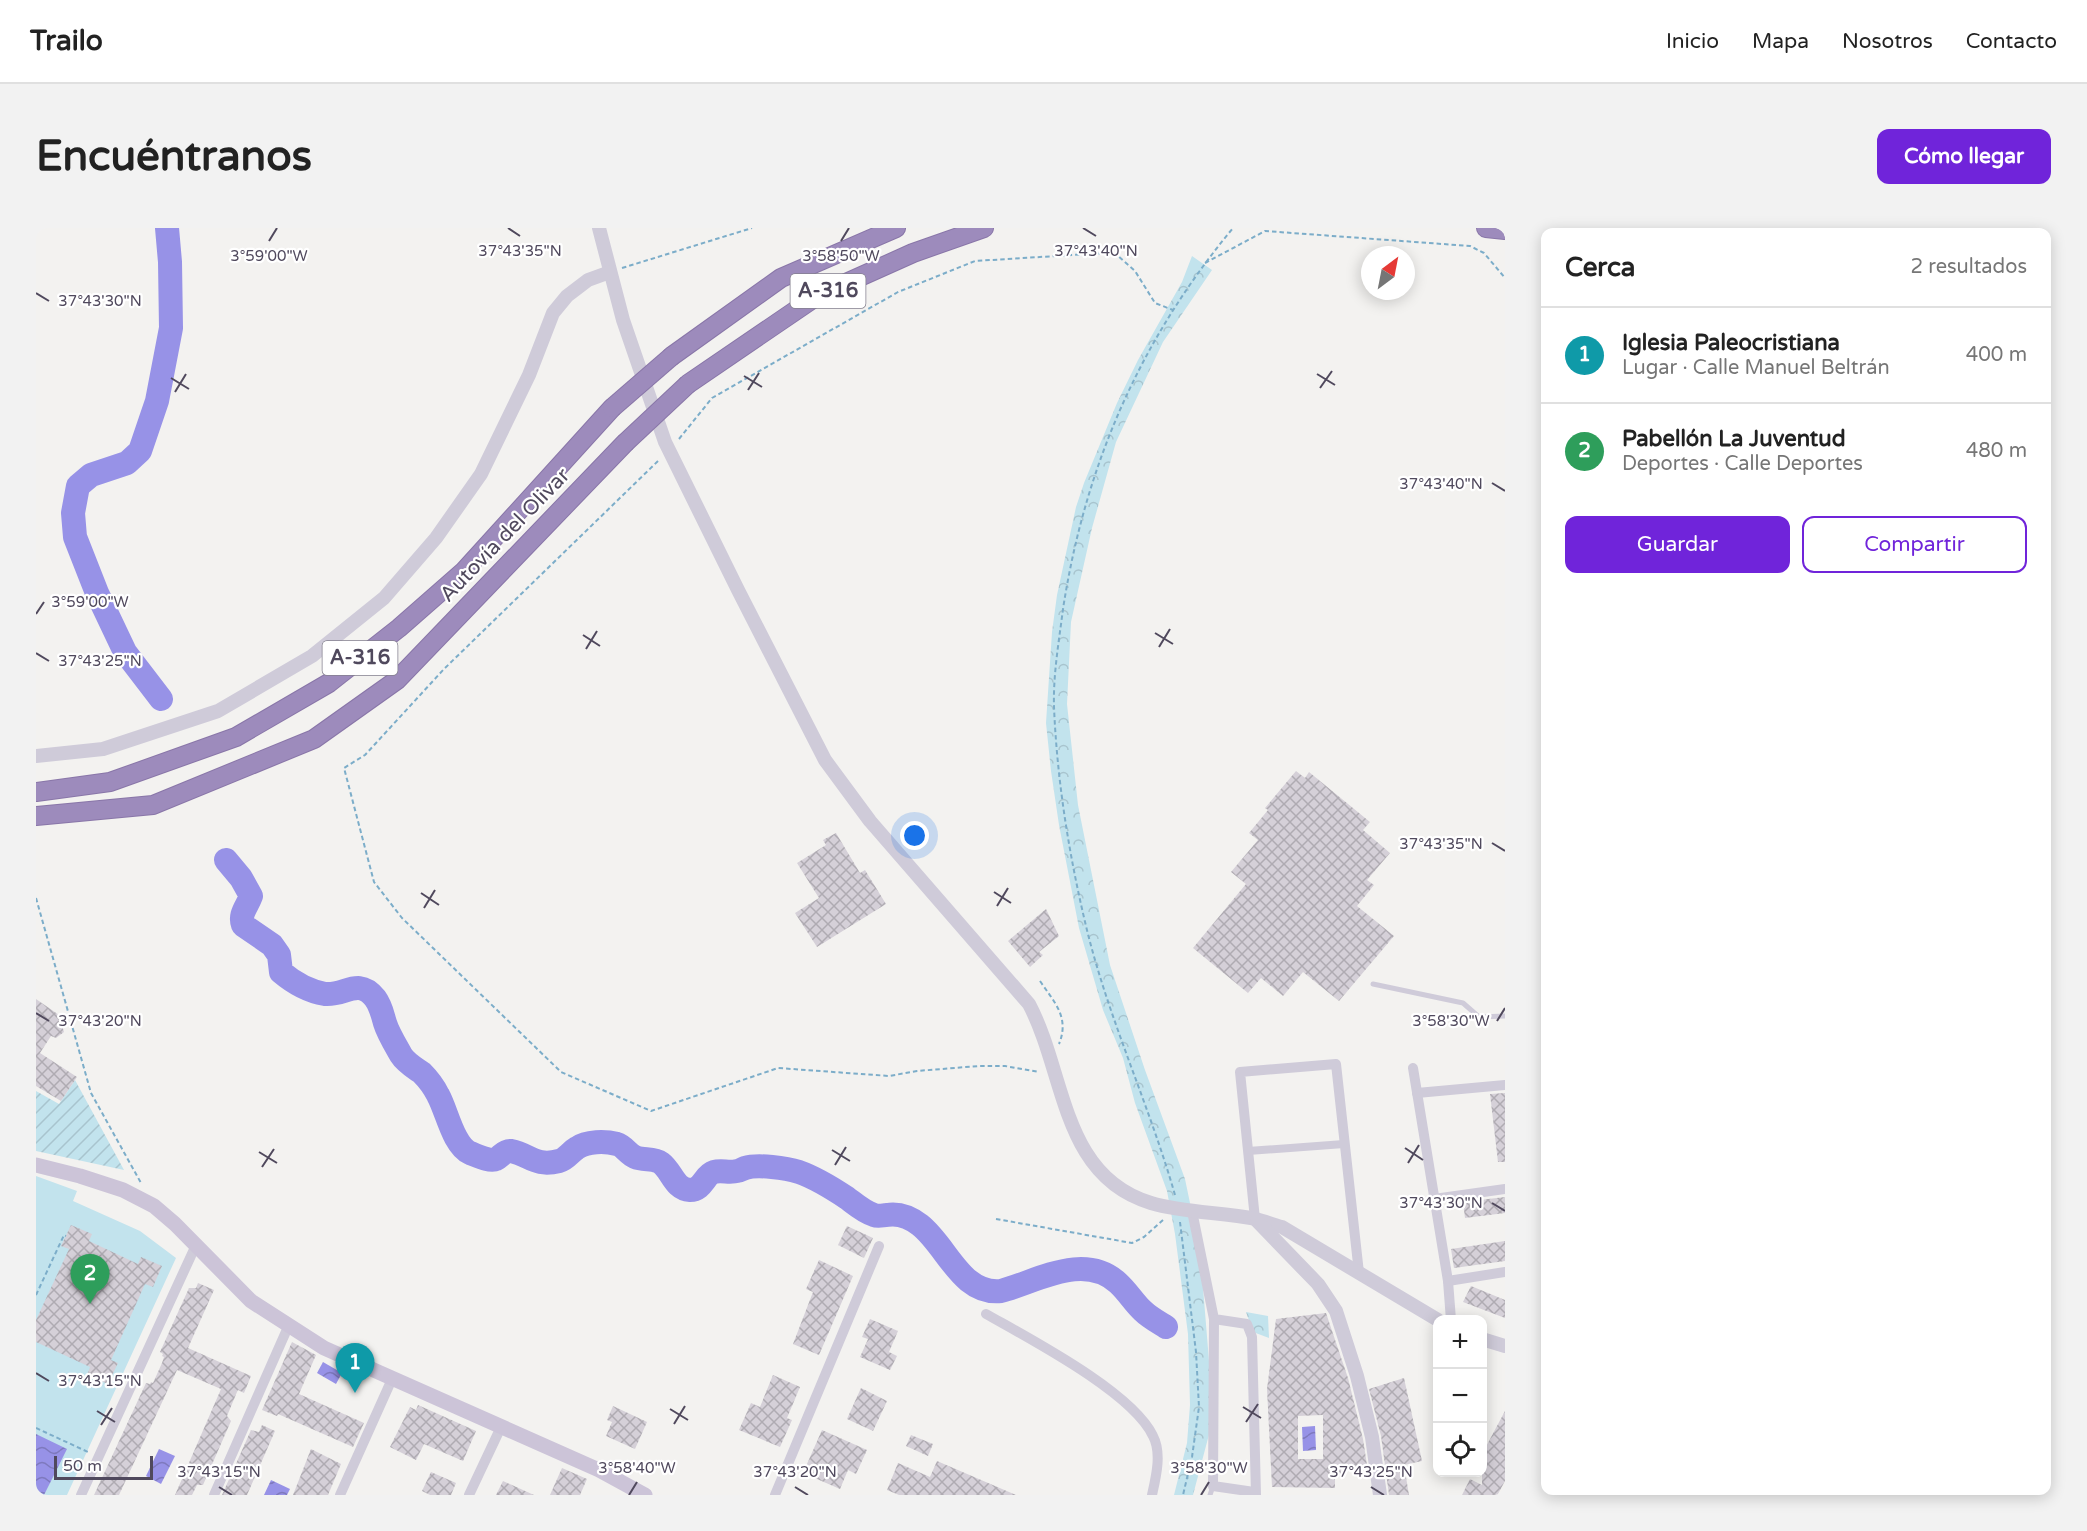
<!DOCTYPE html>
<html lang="es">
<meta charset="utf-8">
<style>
:root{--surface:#fff;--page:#f2f2f2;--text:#222;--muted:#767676;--line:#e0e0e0;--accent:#7024da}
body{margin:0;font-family:"Varela Round",sans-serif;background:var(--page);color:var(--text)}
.controls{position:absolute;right:18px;bottom:18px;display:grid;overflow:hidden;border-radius:12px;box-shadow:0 3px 15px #0003}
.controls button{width:54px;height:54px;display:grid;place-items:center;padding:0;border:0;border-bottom:2px solid var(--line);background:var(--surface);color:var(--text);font:30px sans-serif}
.compass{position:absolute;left:1325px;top:18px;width:54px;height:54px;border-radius:50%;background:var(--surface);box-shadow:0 3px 15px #0003;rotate:32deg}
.scale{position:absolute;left:18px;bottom:15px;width:99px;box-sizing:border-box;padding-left:6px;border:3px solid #50495d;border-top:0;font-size:16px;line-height:21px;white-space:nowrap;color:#50495d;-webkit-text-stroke:4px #fff;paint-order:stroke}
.you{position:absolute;left:879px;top:608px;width:21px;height:21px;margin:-15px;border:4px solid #fff;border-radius:50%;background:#1a73e8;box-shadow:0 0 0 9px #1a73e833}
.badge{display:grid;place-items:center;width:39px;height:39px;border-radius:50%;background:var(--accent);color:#fff;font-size:20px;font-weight:700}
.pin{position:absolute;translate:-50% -50px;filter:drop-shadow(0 2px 3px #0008)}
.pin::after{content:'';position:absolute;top:32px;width:21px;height:18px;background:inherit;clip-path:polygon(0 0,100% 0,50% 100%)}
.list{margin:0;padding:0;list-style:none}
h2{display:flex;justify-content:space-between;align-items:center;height:78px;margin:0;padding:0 24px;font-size:26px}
h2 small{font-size:20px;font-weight:400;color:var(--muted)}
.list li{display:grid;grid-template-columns:39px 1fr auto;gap:18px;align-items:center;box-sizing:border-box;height:96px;padding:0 24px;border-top:2px solid var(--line)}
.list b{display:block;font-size:22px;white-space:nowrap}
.list p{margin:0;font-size:20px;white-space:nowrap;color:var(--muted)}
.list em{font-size:20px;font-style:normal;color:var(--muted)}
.actions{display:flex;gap:12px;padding:18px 24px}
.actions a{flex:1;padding:14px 0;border:2px solid var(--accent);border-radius:12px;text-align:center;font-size:21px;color:var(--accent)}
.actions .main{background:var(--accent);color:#fff}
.icon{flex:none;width:33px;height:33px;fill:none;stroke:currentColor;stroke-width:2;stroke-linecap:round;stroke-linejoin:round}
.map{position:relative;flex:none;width:1469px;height:1267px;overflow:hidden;border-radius:12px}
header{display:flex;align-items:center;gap:36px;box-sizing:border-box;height:84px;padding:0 30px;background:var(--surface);border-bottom:2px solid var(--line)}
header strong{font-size:28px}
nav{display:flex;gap:33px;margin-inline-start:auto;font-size:21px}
.intro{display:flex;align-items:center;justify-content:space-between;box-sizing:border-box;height:144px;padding:0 36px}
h1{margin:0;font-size:42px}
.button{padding:15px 27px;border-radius:12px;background:var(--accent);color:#fff;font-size:21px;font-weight:700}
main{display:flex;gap:36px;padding:0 36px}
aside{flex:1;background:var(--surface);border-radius:12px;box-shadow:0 3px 15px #0003}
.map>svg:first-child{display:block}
.park{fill:url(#park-crowns)}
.garden{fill:url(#garden-furrows)}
.pitch{fill:#c2e3ed}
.water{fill:url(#water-waves)}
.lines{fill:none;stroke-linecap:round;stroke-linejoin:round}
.river{stroke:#9792e7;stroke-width:24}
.building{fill:url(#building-cross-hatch);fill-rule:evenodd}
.motorway-casing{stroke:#8976a8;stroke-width:20}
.path{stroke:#7cadc9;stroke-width:2;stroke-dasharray:4.5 3;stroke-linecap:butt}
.service{stroke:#cfcbd9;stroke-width:5}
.pedestrian{stroke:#cfcbd9;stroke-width:8}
.minor{stroke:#cfcbd9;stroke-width:10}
.tertiary{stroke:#cfcbd9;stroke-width:14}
.secondary{stroke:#ccc4d8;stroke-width:15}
.motorway{stroke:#9d8bbc;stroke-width:18}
.motorway-bridge-casing{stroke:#8976a8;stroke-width:20;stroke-linecap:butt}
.motorway-bridge{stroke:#9d8bbc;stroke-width:18}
.ticks{fill:none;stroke:#50495d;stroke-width:2}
.labels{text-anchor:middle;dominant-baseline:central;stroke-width:4.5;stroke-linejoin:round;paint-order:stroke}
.shield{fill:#fff;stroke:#84808e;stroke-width:1.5}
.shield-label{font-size:20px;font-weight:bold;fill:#50495d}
.street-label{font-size:21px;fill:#50495d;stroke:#fff}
.ticks-label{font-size:15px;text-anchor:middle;fill:#50495d;stroke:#fff;stroke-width:4.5;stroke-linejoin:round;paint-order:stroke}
</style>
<header>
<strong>Trailo</strong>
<nav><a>Inicio</a><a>Mapa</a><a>Nosotros</a><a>Contacto</a></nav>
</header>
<div class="intro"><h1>Encuéntranos</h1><a class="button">Cómo llegar</a></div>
<main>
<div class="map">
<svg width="1469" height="1267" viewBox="0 0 1469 1267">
<defs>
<pattern id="park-crowns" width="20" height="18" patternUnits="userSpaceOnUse" patternTransform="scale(1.5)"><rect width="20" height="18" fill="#c2e3ed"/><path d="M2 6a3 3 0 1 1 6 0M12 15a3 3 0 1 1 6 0" fill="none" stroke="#a8c4ce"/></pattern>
<pattern id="garden-furrows" width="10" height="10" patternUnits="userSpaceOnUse" patternTransform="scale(1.5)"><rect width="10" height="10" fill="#c2e3ed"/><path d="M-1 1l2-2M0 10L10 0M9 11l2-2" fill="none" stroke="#a8c4ce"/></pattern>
<pattern id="water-waves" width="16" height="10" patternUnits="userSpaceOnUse" patternTransform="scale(1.5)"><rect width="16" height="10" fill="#9792e7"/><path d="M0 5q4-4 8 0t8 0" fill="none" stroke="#7e79be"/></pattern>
<pattern id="building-cross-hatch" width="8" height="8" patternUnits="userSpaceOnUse" patternTransform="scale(1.5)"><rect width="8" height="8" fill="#d5d0d8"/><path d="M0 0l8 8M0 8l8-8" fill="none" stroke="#afabb2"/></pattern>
</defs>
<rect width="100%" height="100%" fill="#f3f2f0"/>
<g class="park">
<path d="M1156 28 1176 42 1127 114 1080 214 1056 300 1035 394 1031 476 1042 577 1074 737 1109 842 1149 951 1164 1023 1174 1145 1175 1199 1157 1267H1138L1151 1215 1154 1177 1152 1106 1139 1006 1131 963 1099 875 1087 830 1067 782 1043 700 1023 597 1015 543 1010 495 1016 404 1021 367 1040 279 1048 255 1081 175 1102 132 1146 54Z"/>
<path d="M1210 1084 1232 1088 1233 1110 1217 1104Z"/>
</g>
<path class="garden" d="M39 852 88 942 0 923V863L23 876Z"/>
<path class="pitch" d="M0 948 41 963 37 973 104 1003 140 1030 31 1267H0Z"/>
<g class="water">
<path d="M287 1134 306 1145 300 1156 281 1145Z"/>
<path d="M1279 1198 1280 1222 1267 1223 1266 1199Z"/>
<path d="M0 1206 31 1221 8 1267H0Z"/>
<path d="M123 1221 139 1228 125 1256 110 1248Z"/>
<path d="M235 1252 254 1261 251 1267H228Z"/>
</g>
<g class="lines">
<g class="river">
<path d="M125 471 89 424 61 365 39 309 37 285 42 258 55 247 91 235 104 223 121 173 135 100 134 34 131 0"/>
<path d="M190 632 205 650 215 668C211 679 203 686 207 697L236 717 243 727 245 744C258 755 272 763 289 766 309 768 322 749 339 770 345 778 346 785 349 795 352 805 360 818 365 827 370 835 379 840 386 845 392 851 398 859 402 867 411 883 417 917 434 925 440 927 454 934 460 931 465 929 468 922 475 923 494 927 499 939 523 933 531 931 534 924 541 920 551 913 569 913 581 916 588 918 592 926 599 929 608 933 617 929 625 935 636 943 638 961 654 962 667 962 668 947 678 944 685 942 694 945 701 943 704 943 706 941 709 940 722 936 750 940 763 944 780 950 796 960 811 970 819 976 828 984 838 987 843 989 846 987 851 987 863 985 875 990 884 997 911 1018 925 1067 965 1063 1002 1053 1048 1024 1082 1055 1092 1064 1098 1075 1107 1083 1113 1089 1122 1094 1130 1099"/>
</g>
</g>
<g class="building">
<path d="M1260 543 1269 550 1273 544 1334 594 1327 602 1354 625 1331 652 1338 657 1321 678 1358 708 1303 773 1267 744 1247 768 1225 750 1212 765 1157 720 1210 656 1195 644 1222 612 1213 605 1232 582 1229 580Z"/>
<path d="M800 605 824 645 829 642 850 676 781 719 759 685 783 670 761 635 790 617 787 612Z"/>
<path d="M1010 681 1023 708 1003 724 1007 727 994 739 972 713Z"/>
<path d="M0 771 23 787 28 804 20 810 15 808 4 825 41 849 25 873 0 858Z"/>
<path d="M1469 865V934H1462L1454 866Z"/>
<path d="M1469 969V985L1429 990 1427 974Z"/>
<path d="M35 997 56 1006 53 1013 102 1036 105 1029 126 1038 117 1059 109 1056 75 1132 82 1135 72 1156 51 1147 54 1139 0 1114V1092L33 1021 25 1018Z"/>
<path d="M811 998 837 1010 828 1030 802 1017Z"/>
<path d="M1469 1013V1033L1418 1040 1415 1021Z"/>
<path d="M783 1032 817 1048 783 1127 757 1116 777 1064 770 1061Z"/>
<path d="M162 1055 178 1062 152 1120 215 1148 208 1165 202 1162 201 1164 191 1188 195 1193 167 1257H161L156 1267H139L185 1161 141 1142 83 1267H58L110 1155 114 1156 115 1154 117 1155 126 1135 128 1129 126 1128 127 1126 124 1124 153 1060H160Z"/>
<path d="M1435 1058 1469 1072V1090L1427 1074Z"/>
<path d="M1290 1085 1312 1150 1327 1211 1331 1237 1305 1241V1249L1299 1250V1260L1236 1259 1231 1161 1240 1091ZM1287 1187V1231H1262V1188Z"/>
<path d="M834 1091 862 1103 853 1124 861 1128 854 1142 824 1129 832 1111 826 1109Z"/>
<path d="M256 1114 280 1127 263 1166 328 1195 317 1219 242 1186 241 1188 226 1182Z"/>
<path d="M737 1147 764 1159 751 1190 756 1192 744 1219 703 1202 715 1175 724 1179Z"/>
<path d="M1368 1150 1386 1233 1368 1237 1373 1267H1353L1345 1208 1333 1161Z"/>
<path d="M825 1160 851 1173 837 1203 811 1191Z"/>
<path d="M382 1177 440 1203 427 1233 388 1216 380 1232 354 1219 374 1179 380 1182Z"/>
<path d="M577 1178 611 1194 599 1221 570 1208 576 1194 571 1192Z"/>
<path d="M1469 1183V1253L1462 1266 1465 1267H1426L1434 1251 1446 1257V1226Z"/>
<path d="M226 1197 239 1203 211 1267H186L215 1202 223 1204Z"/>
<path d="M786 1202 831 1222 820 1246 812 1242 804 1261 767 1245Z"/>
<path d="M875 1207 897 1216 892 1228 870 1218Z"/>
<path d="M275 1221 305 1236 292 1267H257Z"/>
<path d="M901 1233 980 1267H863L851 1262 862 1235 894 1249Z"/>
<path d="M526 1240 551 1251 544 1267H514Z"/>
<path d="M395 1244 420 1255 415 1267H394L386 1263Z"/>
<path d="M467 1253 498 1267H460Z"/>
</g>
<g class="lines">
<defs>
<g id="motorway">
<path d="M1450 0 1469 2"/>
<path d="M636 128 745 50 860 0"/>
<path d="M652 156 781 68 877 25 948 0"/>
<path d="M0 564 74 554 200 509 293 455 363 400 428 343 576 180"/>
<path d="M0 588 117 577 278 511 361 452 589 215"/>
</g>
</defs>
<use href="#motorway" class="motorway-casing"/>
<g class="path">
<path d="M1169 35 1229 3 1434 18 1448 25 1469 50"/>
<path d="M586 40 716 0"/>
<path d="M643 211 676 170 862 64 939 33 1069 25 1082 28 1099 43 1119 75 1137 82"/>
<path d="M622 233 408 441 329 527 308 540 338 654 366 690 525 844 615 883 742 840 853 848 881 843 943 838H969L1003 844"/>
<path d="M0 670 55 865 105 955"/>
<path d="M1004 753C1018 774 1034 789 1023 816"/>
<path d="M1139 967C1113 876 1072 790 1050 698 1033 627 1021 552 1018 479 1017 447 1023 413 1027 381 1049 238 1104 112 1197 0"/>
<path d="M960 991 1096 1015 1108 1009 1127 992"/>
<path d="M1144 994 1160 1124 1163 1179 1156 1229 1147 1267"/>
<path d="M0 1067 28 1007 30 1008"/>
<path d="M0 1200 52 1224"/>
</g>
<g class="service">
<path d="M1337 756 1427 775 1443 789 1469 788"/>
<path d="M1174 1267 1177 1258"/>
</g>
<path class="pedestrian" d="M1212 923 1308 916"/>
<g class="minor">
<path d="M1377 840 1412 1053 1415 1092"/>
<path d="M1381 865 1469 857"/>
<path d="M1398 971 1469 961"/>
<path d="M1156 983 1178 1091 1211 1096 1216 1109 1220 1267"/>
<path d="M1219 991 1204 844 1300 836 1323 1045"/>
<path d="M1412 1053 1469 1044"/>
<path d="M950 1086C994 1111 1096 1164 1117 1208 1126 1225 1120 1249 1116 1267"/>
<path d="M1178 1091 1177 1258 1218 1264"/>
<path d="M45 1267 160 1017"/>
<path d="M178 1267 252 1099"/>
<path d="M304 1267 356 1151"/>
<path d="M433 1267 465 1199"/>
<path d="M739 1267 843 1018"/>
</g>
<g class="tertiary">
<path d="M563 0 587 92 629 214 702 362 789 532 834 593 993 776C1030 846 1025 948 1115 975 1149 985 1185 984 1220 991 1229 993 1237 997 1246 999L1402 1092"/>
<path d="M0 528 67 521 182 483 276 428 348 370 400 310 445 246 493 147 517 85 531 68 552 52 574 44"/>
<path d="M1221 993 1282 1056 1300 1083 1321 1148 1336 1209 1344 1267"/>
<path d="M1446 1111 1469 1118"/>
</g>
<path class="secondary" d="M0 937 44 948 87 962 118 978 139 996 215 1073 288 1120 563 1242 609 1267"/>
<use href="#motorway" class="motorway"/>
<defs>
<g id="motorway-bridge">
<path d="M576 180 636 128"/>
<path d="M589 215 652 156"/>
</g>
</defs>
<use href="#motorway-bridge" class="motorway-bridge-casing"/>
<use href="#motorway-bridge" class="motorway-bridge"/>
</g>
<path class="ticks" d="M472 0 484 8M1047 0 1060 8M233 13 241 0M805 13 813 0M0 65 13 73M1281 146 1299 157M708 148 726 159M135 150 153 161M1284 160 1296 143M712 162 723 145M139 164 150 146M1456 255 1469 263M0 386 8 374M1119 405 1137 416M547 407 564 418M1123 419 1134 401M550 421 561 403M0 425 13 433M1456 615 1469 623M958 664 975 675M385 665 403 677M961 678 972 660M388 680 399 662M0 785 13 793M1461 793 1469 780M1369 920 1387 932M796 922 814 933M223 924 241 935M1372 935 1383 917M799 937 810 919M226 939 238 921M1456 975 1469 983M0 1145 13 1153M1207 1179 1225 1190M634 1181 652 1192M61 1183 79 1194M1210 1194 1222 1176M638 1196 649 1178M65 1197 76 1180M183 1259 196 1267M759 1259 772 1267M1335 1259 1348 1267M593 1267 601 1254M1165 1267 1173 1254"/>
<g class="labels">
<g class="shield">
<rect x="754.5" y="46" width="75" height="34" rx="4.5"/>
<rect x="286.5" y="413" width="75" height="34" rx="4.5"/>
</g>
<g class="shield-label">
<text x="792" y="63">A-316</text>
<text x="324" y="430">A-316</text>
</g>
<g class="street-label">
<text transform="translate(469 307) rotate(-46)">Autovía del Olivar</text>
</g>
</g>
<g class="ticks-label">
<text x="484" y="28">37°43'35"N</text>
<text x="1060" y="28">37°43'40"N</text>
<text x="233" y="33">3°59'00"W</text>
<text x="805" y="33">3°58'50"W</text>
<text x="64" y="78">37°43'30"N</text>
<text x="1405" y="261">37°43'40"N</text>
<text x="54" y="379">3°59'00"W</text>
<text x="64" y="438">37°43'25"N</text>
<text x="1405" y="621">37°43'35"N</text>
<text x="1415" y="798">3°58'30"W</text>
<text x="64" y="798">37°43'20"N</text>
<text x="1405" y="980">37°43'30"N</text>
<text x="64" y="1158">37°43'15"N</text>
<text x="601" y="1245">3°58'40"W</text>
<text x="1173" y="1245">3°58'30"W</text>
<text x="183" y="1249">37°43'15"N</text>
<text x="759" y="1249">37°43'20"N</text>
<text x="1335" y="1249">37°43'25"N</text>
</g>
</svg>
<div class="controls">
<button>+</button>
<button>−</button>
<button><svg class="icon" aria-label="locate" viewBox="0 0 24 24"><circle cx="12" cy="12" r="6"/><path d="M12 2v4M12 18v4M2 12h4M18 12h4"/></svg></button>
</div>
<svg class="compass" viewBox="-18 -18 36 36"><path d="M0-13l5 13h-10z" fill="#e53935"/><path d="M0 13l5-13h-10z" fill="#767676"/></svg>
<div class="scale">50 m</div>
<div class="you"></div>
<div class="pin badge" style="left:319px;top:1165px;background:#0f9aa8">1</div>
<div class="pin badge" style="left:54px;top:1076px;background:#2e9e5b">2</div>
</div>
<aside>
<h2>Cerca<small>2 resultados</small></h2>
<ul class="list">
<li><span class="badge" style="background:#0f9aa8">1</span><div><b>Iglesia Paleocristiana</b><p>Lugar · Calle Manuel Beltrán</p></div><em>400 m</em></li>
<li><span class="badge" style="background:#2e9e5b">2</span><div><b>Pabellón La Juventud</b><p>Deportes · Calle Deportes</p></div><em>480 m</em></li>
</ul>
<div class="actions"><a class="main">Guardar</a><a>Compartir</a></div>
</aside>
</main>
